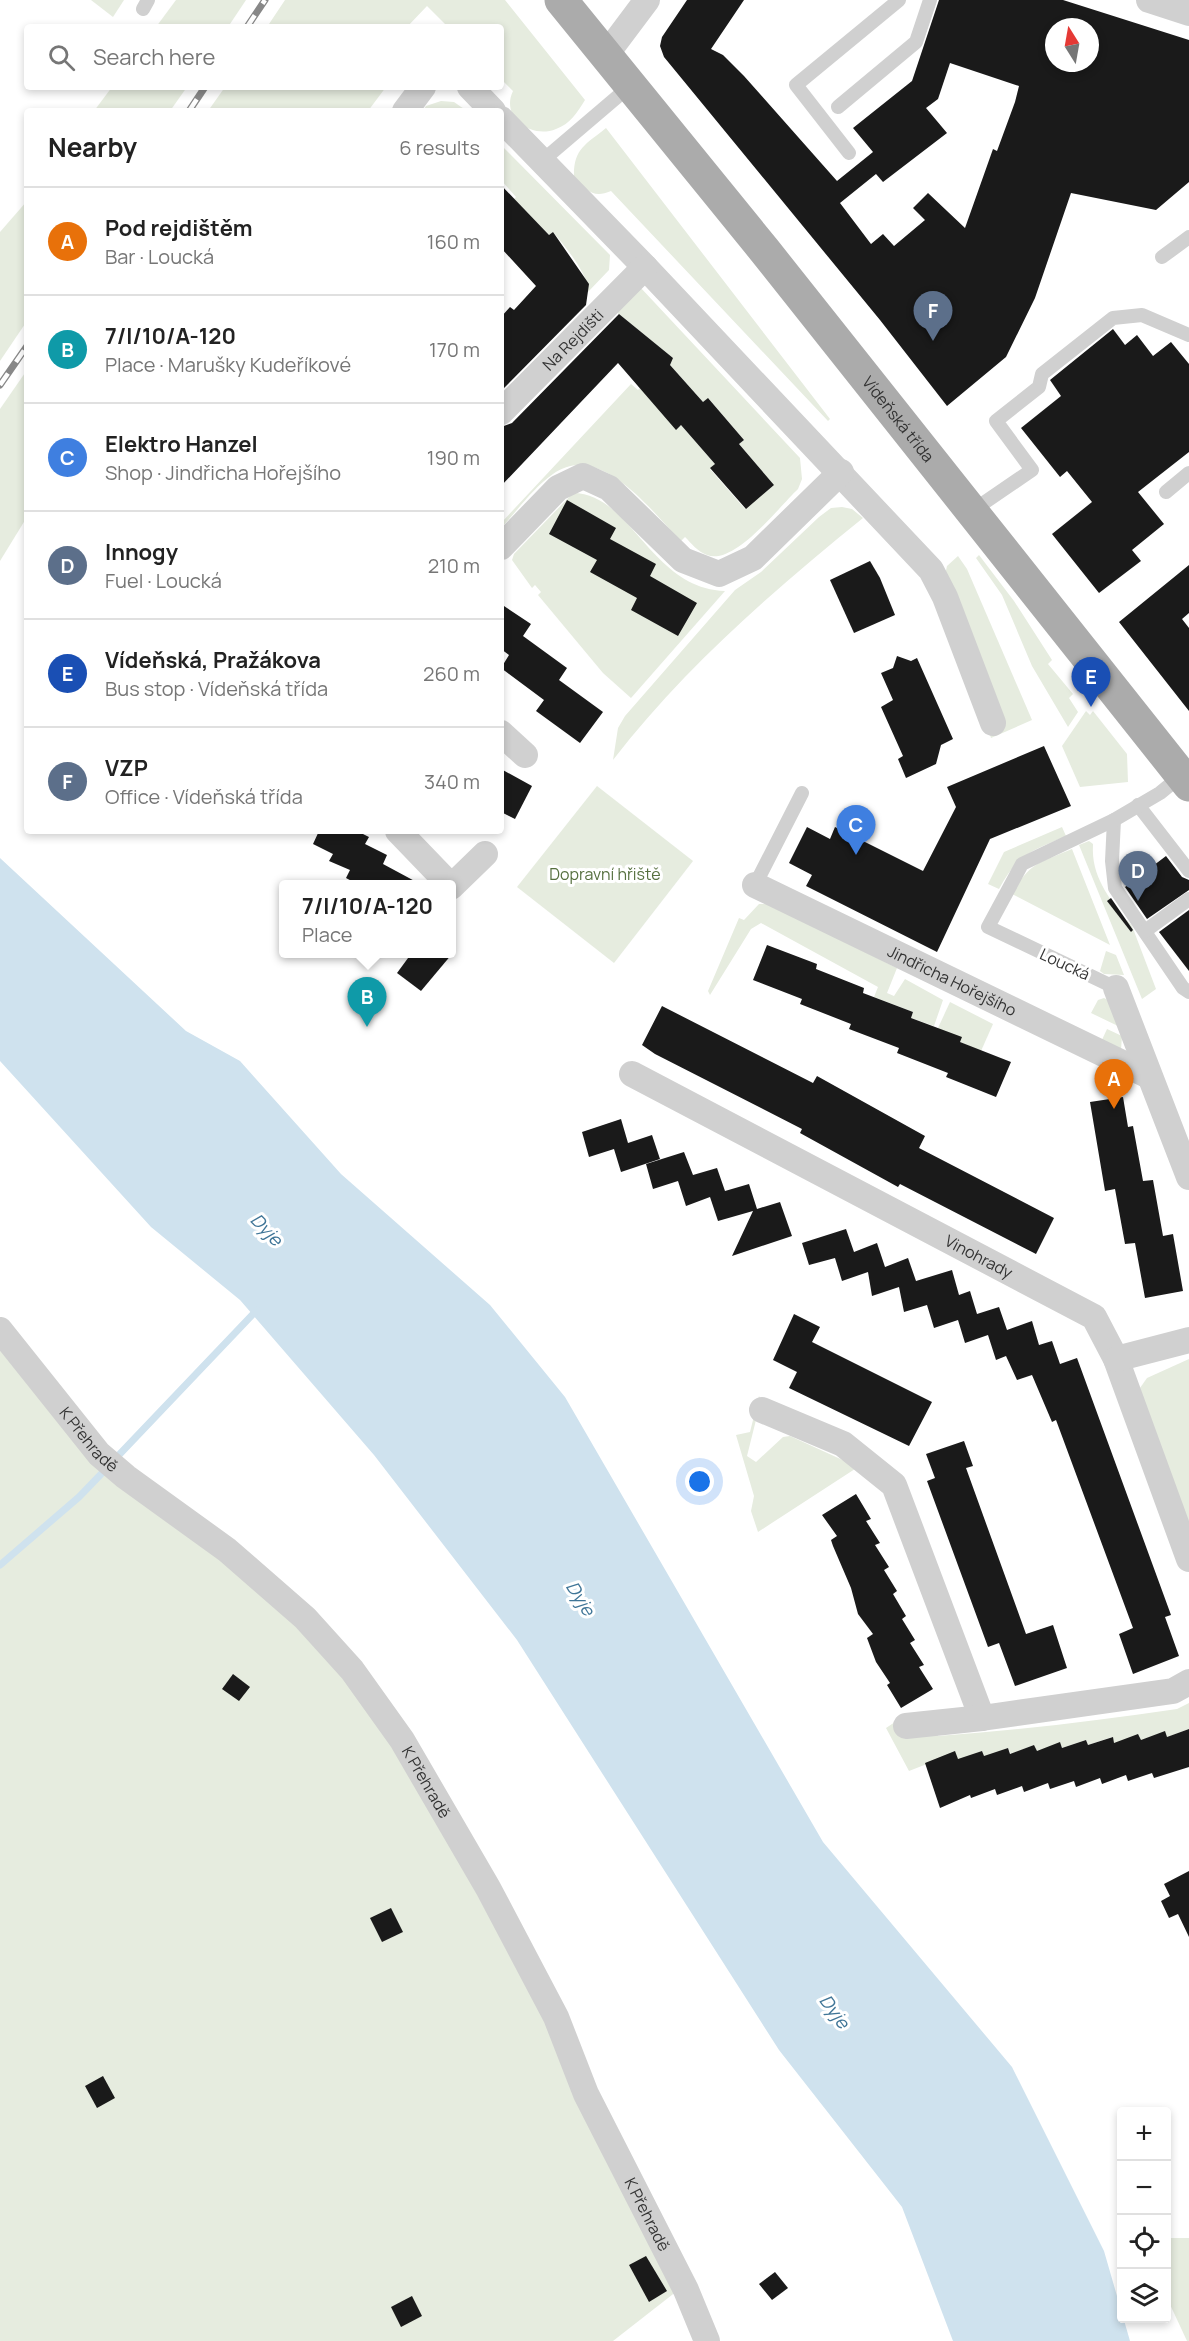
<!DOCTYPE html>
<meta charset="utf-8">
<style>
:root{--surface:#fff;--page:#f2f2f2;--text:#222;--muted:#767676;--line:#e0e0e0;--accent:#1a73e8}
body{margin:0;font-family:Manrope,sans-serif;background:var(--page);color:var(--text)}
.controls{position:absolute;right:18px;bottom:18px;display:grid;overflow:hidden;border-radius:6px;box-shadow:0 3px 9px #0003}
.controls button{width:54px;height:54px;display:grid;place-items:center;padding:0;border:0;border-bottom:2px solid var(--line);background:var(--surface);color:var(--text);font:30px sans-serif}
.compass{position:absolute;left:1045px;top:18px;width:54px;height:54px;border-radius:50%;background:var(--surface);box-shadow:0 3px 9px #0003;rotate:349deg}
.you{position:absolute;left:700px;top:1482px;width:21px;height:21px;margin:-15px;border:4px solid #fff;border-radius:50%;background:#1a73e8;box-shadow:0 0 0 9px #1a73e833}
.badge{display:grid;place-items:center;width:39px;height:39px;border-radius:50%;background:var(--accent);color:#fff;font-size:20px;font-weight:700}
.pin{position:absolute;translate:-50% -50px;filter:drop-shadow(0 2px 3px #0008)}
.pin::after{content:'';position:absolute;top:32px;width:21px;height:18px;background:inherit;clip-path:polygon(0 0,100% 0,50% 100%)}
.popup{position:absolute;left:279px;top:880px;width:177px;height:78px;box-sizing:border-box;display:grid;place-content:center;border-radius:6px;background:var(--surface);filter:drop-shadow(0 2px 4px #0005);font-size:20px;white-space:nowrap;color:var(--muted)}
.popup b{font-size:22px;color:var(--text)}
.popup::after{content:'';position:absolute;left:50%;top:100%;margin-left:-12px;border:12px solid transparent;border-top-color:var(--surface)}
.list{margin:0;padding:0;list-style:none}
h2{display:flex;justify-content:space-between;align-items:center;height:78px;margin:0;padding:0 24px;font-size:26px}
h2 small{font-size:20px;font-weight:400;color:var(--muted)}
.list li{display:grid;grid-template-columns:39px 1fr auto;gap:18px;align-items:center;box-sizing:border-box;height:108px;padding:0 24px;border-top:2px solid var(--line)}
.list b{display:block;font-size:22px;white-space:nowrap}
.list p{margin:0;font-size:20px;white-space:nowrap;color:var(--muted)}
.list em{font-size:20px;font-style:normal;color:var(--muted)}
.icon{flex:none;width:33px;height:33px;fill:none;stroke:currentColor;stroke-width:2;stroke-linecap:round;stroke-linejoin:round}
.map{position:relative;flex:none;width:1189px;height:2341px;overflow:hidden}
.search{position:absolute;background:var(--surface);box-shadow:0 3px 9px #0003;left:24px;top:24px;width:480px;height:66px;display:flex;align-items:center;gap:15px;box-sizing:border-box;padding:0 21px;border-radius:6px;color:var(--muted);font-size:22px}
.panel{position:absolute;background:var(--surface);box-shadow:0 3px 9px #0003;left:24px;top:108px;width:480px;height:726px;border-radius:6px}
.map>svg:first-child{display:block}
.green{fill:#e6ecdf}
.water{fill:#cfe2ee}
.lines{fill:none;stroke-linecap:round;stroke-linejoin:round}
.stream{stroke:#cfe2ee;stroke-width:7}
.building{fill:#1a1a1a;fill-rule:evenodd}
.service{stroke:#d0d0d0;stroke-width:14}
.minor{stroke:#d0d0d0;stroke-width:26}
.primary{stroke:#ababab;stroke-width:33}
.rail-casing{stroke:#888;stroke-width:7}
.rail{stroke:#fff;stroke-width:4.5;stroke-dasharray:14;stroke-linecap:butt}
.labels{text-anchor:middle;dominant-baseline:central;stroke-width:6;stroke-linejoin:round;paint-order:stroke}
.street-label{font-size:16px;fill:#333;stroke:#fff}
.park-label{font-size:16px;fill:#56703f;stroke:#fff}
.water-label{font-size:18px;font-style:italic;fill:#3f7597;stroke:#fff}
</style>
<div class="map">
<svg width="1189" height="2341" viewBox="0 0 1189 2341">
<rect width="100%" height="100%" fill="#fff"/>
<g class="green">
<path d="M91 0H124L113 17Z"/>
<path d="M176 0H246L228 27H156Z"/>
<path d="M285 0H505L585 100C577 113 570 124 556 129 532 139 500 118 513 91L501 79V27H448L427 6 407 27H267Z"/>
<path d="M112 87H187L170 111H94Z"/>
<path d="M225 87H386L368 111H208Z"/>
<path d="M441 101 454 102 467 111H423L426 106Z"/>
<path d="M606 128 830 419 828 421 611 191C593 199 587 190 574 178 573 149 585 145 606 128Z"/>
<path d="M501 145 610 255 609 270 588 292C590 276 564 245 553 232L549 235 514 199 516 197 501 180Z"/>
<path d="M27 201V321L0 361V232Z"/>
<path d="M640 287 800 458 802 479 798 489C779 507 734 566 707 555 698 552 691 543 685 537L681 541C651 511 600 440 553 474 533 488 517 511 501 528V523L631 384 638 390 640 388 676 429 681 425 715 464 710 469 745 509 774 485 739 444 744 440 709 399 703 402 668 363 673 358 615 311Z"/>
<path d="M27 370V517L0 561V409Z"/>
<path d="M573 493C631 493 651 589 725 591L631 698 603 673 538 595 541 592 535 585 532 588 512 560 514 554Z"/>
<path d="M842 507 852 509 863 518C773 591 684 668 613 760L618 728 625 716 735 590 761 572 819 517 831 508Z"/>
<path d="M979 555 1014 601 1052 660 1048 664 1073 694 1069 698 1078 712 1068 727 1032 666 1002 595 976 558Z"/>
<path d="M958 556 967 569 1032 720 991 738 945 575 947 566Z"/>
<path d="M1086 711 1090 715 1093 711 1127 754 1128 782 1080 787 1062 746Z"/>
<path d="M597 786 693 861 614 963 517 887Z"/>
<path d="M1062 827 1066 836C1030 852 1019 853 999 889L988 884 1004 852Z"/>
<path d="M1089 841 1093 844C1091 878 1109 894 1124 922L1127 920 1132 926 1156 989 1142 999 1079 845Z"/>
<path d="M1072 849 1110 945 1012 894C1030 862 1039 863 1072 849Z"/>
<path d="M759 904H770L897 968 887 993 894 996 905 979 943 1000 934 1026 911 1018 913 1012 874 997 878 987 761 923 751 929 710 995 708 991 739 918 744 920Z"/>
<path d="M1106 951 1116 955 1124 975 1104 974 1100 971Z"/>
<path d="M1104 998 1108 1000 1118 1026 1091 1013 1098 1000Z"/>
<path d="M950 1002 993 1024 981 1051 960 1042 938 1028Z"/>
<path d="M1107 1029 1122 1036 1121 1050 1101 1042Z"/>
<path d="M0 1350 253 1582 328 1658 407 1765 565 2056 677 2291 613 2341H0Z"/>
<path d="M1189 1359V1540L1140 1388 1147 1378Z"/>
<path d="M759 1396 761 1400 747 1456 756 1462 783 1437 790 1436 858 1467 758 1532 751 1511 754 1496 736 1435 750 1432Z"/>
<path d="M1189 1703V1729L1165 1738 1164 1732 1139 1741 1113 1743 1112 1737 1088 1745 1086 1740 1062 1748 1060 1743 1037 1752 1034 1745 1011 1754 1008 1748 983 1757 982 1751 958 1760 955 1753 909 1771 886 1728 904 1716 937 1732 938 1736C1018 1730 1097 1721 1177 1709Z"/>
<path d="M1166 2238H1189V2341H1187L1167 2298Z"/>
</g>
<path class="water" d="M0 858 186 1031 240 1061 341 1174 490 1305 565 1397 823 1842 1012 2067 1104 2251 1130 2341H953L902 2207 779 2050 517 1640 374 1455 240 1300 151 1227 0 1061Z"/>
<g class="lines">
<g class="stream">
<path d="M116 1458 257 1310"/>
<path d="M0 1565 79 1497 105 1470"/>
</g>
</g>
<g class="building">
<path d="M687 0H744L711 49 723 55 744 76 837 181 873 152 853 128 912 81 939 0H1063L1189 40V182L1156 210 1071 193 1035 298 1006 357 947 406 880 320 664 57 660 46 662 37ZM1054 27H1090V63H1054ZM950 63 1019 86 1015 102 997 151 993 149 965 228 928 193 913 208 925 220 894 246 883 234 871 244 840 203 876 174 883 182 947 133 926 108 938 99Z"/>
<path d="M501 185 549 235 553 232 589 284 586 305 501 391V317L510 307 514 310 536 286 501 248Z"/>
<path d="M619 314 673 358 670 365 703 402 708 398 744 440 739 444 774 485 746 509 710 468 715 464 681 425 676 430 618 363 501 486V427L512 423Z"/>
<path d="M1113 329 1125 345 1137 335 1153 356 1171 342 1189 364V452L1138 492 1164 524 1132 550 1141 561 1099 593 1052 534 1092 502 1067 471 1060 477 1021 428 1061 396 1050 380Z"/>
<path d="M567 500 616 528 610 539 656 564 650 576 697 603 678 636 631 610 637 598 590 572 597 560 549 534Z"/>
<path d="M870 561 880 578 895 615 854 633 830 580Z"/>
<path d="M1189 565V613L1182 619 1189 628V711L1119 622Z"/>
<path d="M501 604 531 624 523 636 567 668 559 680 603 712 580 743 536 711 544 700 501 668 509 655 501 649Z"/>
<path d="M897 656 911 661 917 658 953 739 941 745 936 764 906 778 898 759 903 756 881 707 893 700 881 673 893 668Z"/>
<path d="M1044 746 1071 806 990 839 937 952 806 886 812 875 789 863 807 827 830 839 835 827 923 871 956 807 947 787Z"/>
<path d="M501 769 532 786 515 819 501 812Z"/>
<path d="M319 831H357L369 837 365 844 387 855 383 864 422 885H359L346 878 350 870 329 861 333 854 313 844Z"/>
<path d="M1166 856 1182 877 1189 880V890L1147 919 1125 887Z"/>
<path d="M1111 898 1133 930 1131 932 1107 901Z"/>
<path d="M1189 910V971L1159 932Z"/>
<path d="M767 945 817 964 816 969 864 988 863 993 913 1012 911 1018 962 1037 960 1042 1011 1062 996 1097 946 1077 948 1073 897 1053 899 1048 849 1029 851 1024 800 1004 802 999 753 980Z"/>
<path d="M411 954H452L421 991 397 973Z"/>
<path d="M662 1006 813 1083 817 1076 925 1136 919 1148 1054 1218 1036 1254 900 1184 898 1187 800 1133 802 1129 655 1054 642 1045Z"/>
<path d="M1123 1097 1128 1127 1133 1126 1143 1181 1153 1180 1163 1236 1173 1234 1183 1291 1145 1298 1135 1243 1125 1244 1115 1189 1105 1191 1090 1102Z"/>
<path d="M621 1119 628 1143 652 1135 660 1159 621 1172 614 1149 589 1157 582 1132Z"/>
<path d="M684 1152 693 1175 717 1168 725 1191 749 1184 757 1209 780 1202 792 1236 732 1256 753 1211 718 1221 710 1197 686 1206 678 1181 653 1189 646 1164Z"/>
<path d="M846 1229 854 1252 877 1243 885 1267 908 1258 916 1281 952 1270 959 1295 970 1291 977 1314 999 1307 1007 1330 1032 1321 1039 1345 1052 1341 1060 1364 1077 1358 1171 1615 1165 1617 1179 1656 1133 1674 1119 1634 1133 1628 1056 1420 1052 1422 1032 1375 1017 1380 1006 1356 996 1360 988 1335 965 1343 958 1320 934 1328 927 1305 904 1312 899 1287 872 1296 868 1272 842 1281 835 1258 809 1265 802 1243Z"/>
<path d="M794 1314 820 1327 812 1342 932 1402 909 1446 789 1388 797 1372 773 1360Z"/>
<path d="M964 1441 973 1466 966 1468 1026 1634 1053 1625 1067 1668 1015 1686 999 1643 988 1647 927 1481 935 1478 926 1454Z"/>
<path d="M856 1494 871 1519 866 1521 880 1543 875 1545 889 1567 884 1570 897 1591 893 1594 906 1616 902 1619 915 1640 910 1643 924 1665 919 1667 933 1689 901 1708 887 1685 890 1683 876 1662 867 1638 873 1634 858 1614 851 1588 833 1546 831 1540 837 1536 822 1515Z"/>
<path d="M233 1674 250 1687 239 1701 222 1689Z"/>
<path d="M1189 1729V1767L1154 1778 1152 1773 1128 1781 1126 1775 1102 1784 1100 1778 1076 1787 1074 1781 1050 1789 1048 1783 1024 1792 1022 1786 997 1795 995 1789 971 1798 970 1795 940 1808 925 1763 955 1751 958 1759 982 1751 984 1756 1008 1748 1010 1754 1034 1745 1037 1751 1060 1742 1062 1748 1086 1740 1088 1745 1113 1737 1114 1743 1138 1734 1141 1740 1165 1731 1167 1737Z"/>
<path d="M1189 1871V1937L1178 1914 1169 1918 1161 1901 1170 1896 1164 1884Z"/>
<path d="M391 1908 403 1932 382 1942 370 1918Z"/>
<path d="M103 2076 115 2098 97 2108 85 2086Z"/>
<path d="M646 2256 667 2291 649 2302 629 2265Z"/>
<path d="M775 2272 788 2288 772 2300 759 2284Z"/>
<path d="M412 2296 422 2316 401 2327 391 2307Z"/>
</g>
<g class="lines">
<g class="service">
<path d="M143 9 148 0"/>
<path d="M838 107 916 42 930 0"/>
<path d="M849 153 796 85 899 0"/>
<path d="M542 161 630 86"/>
<path d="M1162 257 1189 237"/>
<path d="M1166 492 1189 473"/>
<path d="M972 511 1032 470 996 421 1039 387 1042 374 1113 318 1142 315 1189 335"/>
<path d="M1138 805 1189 871"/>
<path d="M1114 820 1112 861 1115 888 1183 988 1189 992"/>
<path d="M755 885 802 793"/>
<path d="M1145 931 1189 899"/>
<path d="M1116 988 988 927 1022 864 1114 820 1160 793 1182 775"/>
</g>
<g class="minor">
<path d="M1149 0 1189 13"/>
<path d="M605 56 647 0"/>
<path d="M470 87 493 111"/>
<path d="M405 111 423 87"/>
<path d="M501 119 645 267 931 570 945 597 993 723"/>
<path id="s1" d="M501 412 645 267"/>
<path d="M501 547 558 488 583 476 609 488 683 560 719 574 753 558 841 472"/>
<path d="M501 733 525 755"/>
<path d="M398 831 449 884"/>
<path id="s2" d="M755 885 1149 1076"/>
<path d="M451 887 485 854"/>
<path d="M1116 988 1189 1177"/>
<path id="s3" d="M632 1074 1094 1317 1116 1359 1189 1559"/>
<path id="s4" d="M0 1330 99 1454 126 1477 227 1550 305 1618 352 1670 402 1740 488 1888 556 2017 586 2094 686 2290 707 2341"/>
<path d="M1116 1359 1189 1340"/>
<path d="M762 1410 843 1444 894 1485 982 1718"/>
<path d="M906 1726 982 1718 1173 1691 1189 1682"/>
</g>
<path class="primary" id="s5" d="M561 0 765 251 1189 785"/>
<defs>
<g id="rail">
<path d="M247 27 265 0"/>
<path d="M189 111 205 87"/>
<path d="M0 385 27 346"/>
</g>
</defs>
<use href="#rail" class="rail-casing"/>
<use href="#rail" class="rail"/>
</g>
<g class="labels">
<g class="street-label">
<text stroke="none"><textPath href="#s1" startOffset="102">Na Rejdišti</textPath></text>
<text stroke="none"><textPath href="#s5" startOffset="538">Vídeňská třída</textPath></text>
<text transform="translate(1065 964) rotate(25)">Loucká</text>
<text stroke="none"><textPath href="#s2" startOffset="219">Jindřicha Hořejšího</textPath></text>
<text stroke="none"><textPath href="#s3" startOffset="392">Vinohrady</textPath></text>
<text stroke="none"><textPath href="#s4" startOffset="141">K Přehradě</textPath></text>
<text stroke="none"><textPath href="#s4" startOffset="627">K Přehradě</textPath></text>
<text stroke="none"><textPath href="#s4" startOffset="1113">K Přehradě</textPath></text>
</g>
<g class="park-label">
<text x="605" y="874">Dopravní hřiště</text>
</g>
<g class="water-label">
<text transform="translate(267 1229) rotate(46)">Dyje</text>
<text transform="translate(581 1598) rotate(58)">Dyje</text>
<text transform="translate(835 2011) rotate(53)">Dyje</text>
</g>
</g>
</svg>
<div class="controls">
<button>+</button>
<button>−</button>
<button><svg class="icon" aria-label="locate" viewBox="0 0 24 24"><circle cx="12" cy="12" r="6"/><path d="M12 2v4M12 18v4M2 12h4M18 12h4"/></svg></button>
<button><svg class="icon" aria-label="layers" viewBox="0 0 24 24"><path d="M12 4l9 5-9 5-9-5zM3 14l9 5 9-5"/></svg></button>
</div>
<svg class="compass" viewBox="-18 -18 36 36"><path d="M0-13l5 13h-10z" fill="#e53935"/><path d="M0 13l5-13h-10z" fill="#767676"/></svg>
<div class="you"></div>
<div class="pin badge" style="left:1114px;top:1109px;background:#e8710a">A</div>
<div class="pin badge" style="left:367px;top:1027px;background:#0f9aa8">B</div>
<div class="popup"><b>7/I/10/A-120</b>Place</div>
<div class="pin badge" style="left:856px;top:855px;background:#3f7fe0">C</div>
<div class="pin badge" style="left:1138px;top:901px;background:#5c6f8a">D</div>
<div class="pin badge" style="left:1091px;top:707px;background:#1a4fb4">E</div>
<div class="pin badge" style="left:933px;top:341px;background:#5c6f8a">F</div>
<div class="search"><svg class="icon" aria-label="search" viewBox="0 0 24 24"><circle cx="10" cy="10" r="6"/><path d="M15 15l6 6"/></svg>Search here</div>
<section class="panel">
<h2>Nearby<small>6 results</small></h2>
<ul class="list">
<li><span class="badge" style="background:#e8710a">A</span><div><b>Pod rejdištěm</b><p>Bar · Loucká</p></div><em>160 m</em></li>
<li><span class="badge" style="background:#0f9aa8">B</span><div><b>7/I/10/A-120</b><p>Place · Marušky Kudeříkové</p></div><em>170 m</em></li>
<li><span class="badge" style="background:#3f7fe0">C</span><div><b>Elektro Hanzel</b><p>Shop · Jindřicha Hořejšího</p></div><em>190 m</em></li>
<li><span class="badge" style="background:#5c6f8a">D</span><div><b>Innogy</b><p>Fuel · Loucká</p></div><em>210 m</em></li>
<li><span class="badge" style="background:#1a4fb4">E</span><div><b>Vídeňská, Pražákova</b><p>Bus stop · Vídeňská třída</p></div><em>260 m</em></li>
<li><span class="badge" style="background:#5c6f8a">F</span><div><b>VZP</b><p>Office · Vídeňská třída</p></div><em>340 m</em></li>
</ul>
</section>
</div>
